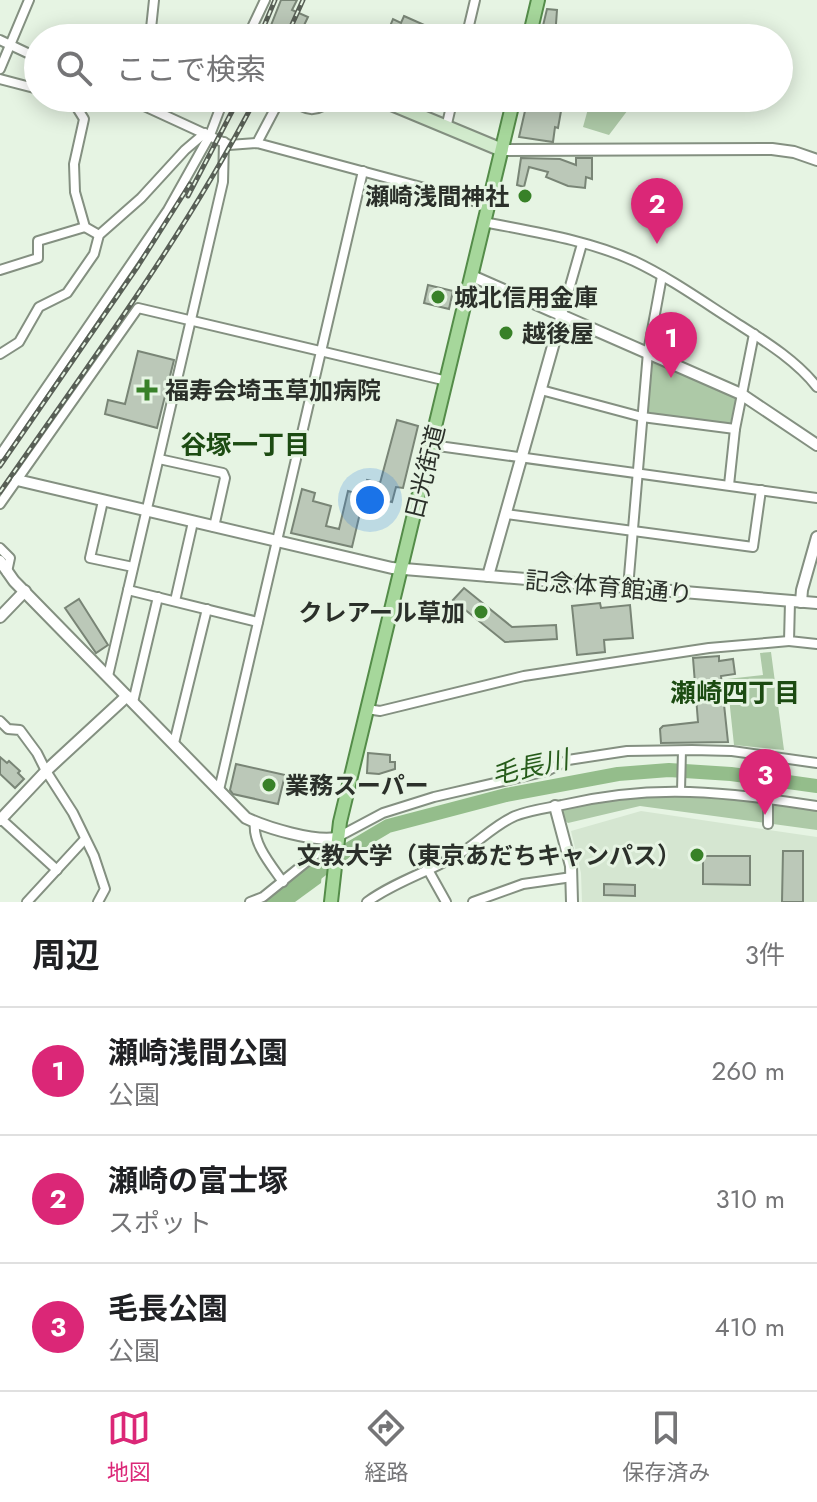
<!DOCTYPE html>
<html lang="ja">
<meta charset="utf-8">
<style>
:root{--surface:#fff;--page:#f2f2f2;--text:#202124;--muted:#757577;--line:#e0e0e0;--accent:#db2777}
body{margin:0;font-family:Jost,"Noto Sans JP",sans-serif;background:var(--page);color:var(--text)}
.you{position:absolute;left:370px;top:500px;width:28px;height:28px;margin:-20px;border:6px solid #fff;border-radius:50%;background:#1a73e8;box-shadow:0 0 0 12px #1a73e833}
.badge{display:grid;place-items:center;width:52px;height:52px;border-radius:50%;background:var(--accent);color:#fff;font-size:26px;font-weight:700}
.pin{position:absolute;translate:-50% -66px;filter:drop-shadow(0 2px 4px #0008)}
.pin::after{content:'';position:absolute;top:42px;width:28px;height:24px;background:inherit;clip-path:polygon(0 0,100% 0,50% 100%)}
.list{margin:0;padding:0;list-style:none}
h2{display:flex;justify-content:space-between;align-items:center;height:104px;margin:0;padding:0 32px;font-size:34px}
h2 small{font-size:26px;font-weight:400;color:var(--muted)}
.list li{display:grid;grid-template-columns:52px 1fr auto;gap:24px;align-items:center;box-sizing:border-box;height:128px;padding:0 32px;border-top:2px solid var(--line)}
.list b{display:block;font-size:30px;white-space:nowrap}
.list p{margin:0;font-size:26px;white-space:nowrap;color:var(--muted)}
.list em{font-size:26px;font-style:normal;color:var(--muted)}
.icon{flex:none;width:44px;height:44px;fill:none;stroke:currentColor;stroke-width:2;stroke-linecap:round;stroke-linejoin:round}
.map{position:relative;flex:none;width:817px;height:902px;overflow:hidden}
.search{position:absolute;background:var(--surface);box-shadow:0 4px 20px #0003;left:24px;right:24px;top:24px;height:88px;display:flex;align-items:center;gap:20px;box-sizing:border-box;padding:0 28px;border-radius:44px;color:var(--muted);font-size:30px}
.sheet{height:488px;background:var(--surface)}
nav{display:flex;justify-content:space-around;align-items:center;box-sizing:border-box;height:112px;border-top:2px solid var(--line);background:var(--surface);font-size:22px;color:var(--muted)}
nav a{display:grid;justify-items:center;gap:4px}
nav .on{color:var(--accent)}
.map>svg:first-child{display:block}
.built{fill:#d5e6d1}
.green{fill:#adc9a7}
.water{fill:#94bd8b}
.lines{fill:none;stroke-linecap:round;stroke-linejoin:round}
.river{stroke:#94bd8b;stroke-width:14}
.building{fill:#bbc8b8;stroke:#798576;stroke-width:2}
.pedestrian-casing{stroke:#849081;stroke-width:10}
.minor-casing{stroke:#849081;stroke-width:12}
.tertiary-casing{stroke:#849081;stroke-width:14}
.secondary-casing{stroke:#849081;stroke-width:16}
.primary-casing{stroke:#548c49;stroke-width:16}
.pedestrian{stroke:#fff;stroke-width:6}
.minor{stroke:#fff;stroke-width:8}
.tertiary{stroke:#fff;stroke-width:10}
.secondary{stroke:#d2ebcd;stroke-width:12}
.primary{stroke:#a6d79b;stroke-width:12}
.rail-casing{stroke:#585f56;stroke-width:5}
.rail{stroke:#e6f4e3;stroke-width:2;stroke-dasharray:6;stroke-linecap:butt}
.poi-dot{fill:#388128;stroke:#e6f4e3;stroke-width:3}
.labels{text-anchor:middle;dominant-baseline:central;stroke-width:6;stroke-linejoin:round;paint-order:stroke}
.poi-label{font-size:24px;font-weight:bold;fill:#2b302a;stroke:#e6f4e3;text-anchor:start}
.street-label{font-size:24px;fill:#2b302a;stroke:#e6f4e3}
.neighbourhood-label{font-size:26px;font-weight:bold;fill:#1c4b12;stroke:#e6f4e3}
.water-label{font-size:26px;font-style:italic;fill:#265b1a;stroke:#e6f4e3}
</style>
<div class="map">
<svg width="817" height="902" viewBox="0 0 817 902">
<rect width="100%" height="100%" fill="#e6f4e3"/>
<path class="built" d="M641 811 817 837V902H582L581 873 571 831Z"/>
<g class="green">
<path d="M591 98H637L609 135 583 127Z"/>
<path d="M651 360 737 396 730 424 646 412Z"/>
<path d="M771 652 784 750 734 745 727 679 763 675 760 653Z"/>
<path d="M664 794 709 796 817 811V830L640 806 568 823 564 820 562 810 564 808 631 796Z"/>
</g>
<path class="water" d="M324 853 321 883 295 902H257Z"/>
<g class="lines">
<path class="river" d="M279 902 349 849 388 826 506 795 618 774 669 770 731 774 817 786"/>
</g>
<g class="building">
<path d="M281 0H297L292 10 308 17 298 38H266Z"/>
<path d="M547 9 557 10 555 38H540Z"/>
<path d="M404 16 440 32 437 38H385L393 19 401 23Z"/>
<path d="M528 98H559L563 100 558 128 555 127 553 142 519 137Z"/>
<path d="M521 158 560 159 576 165V158H592V179L586 177 585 188 568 186 546 177 548 172 529 167 524 187 517 185Z"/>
<path d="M428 285 453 291 449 309 424 303Z"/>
<path d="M138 351 174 360 157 428 105 414 108 400 125 404Z"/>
<path d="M397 420 418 426 403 488 396 487 392 502 364 496 352 547 291 533 302 489 315 493 313 501 331 506 326 526 339 529 348 491 359 494 361 485 365 486 367 480 380 483Z"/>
<path d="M464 588 512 627 556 625 557 639 505 642 453 600Z"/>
<path d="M79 599 108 645 96 653 65 608Z"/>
<path d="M600 603 601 608 630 605 633 638 604 640 605 652 577 655 572 606Z"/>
<path d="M719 656V661L733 659 735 674 721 676 728 742 661 743 660 729 663 726 698 722 693 658Z"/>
<path d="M368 753 390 755V762H395V769L379 774 367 773Z"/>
<path d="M0 757 7 763 9 761 20 771 18 773 24 779 15 788 0 774Z"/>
<path d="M236 764 285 775 278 804 233 794 230 790Z"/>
<path d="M783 851H803V902H782Z"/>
<path d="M703 856H750V885L703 884Z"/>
<path d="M604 884 635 885V896L604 895Z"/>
</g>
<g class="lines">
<defs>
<path id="pedestrian" d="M681 791 682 750"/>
<g id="minor">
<path d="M150 38 154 0"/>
<path d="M247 38 265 0"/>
<path d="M466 38 475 0"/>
<path d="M0 40 38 58"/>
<path d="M0 69 29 0"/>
<path d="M0 79 38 89"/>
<path d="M71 98 84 119 74 164 75 192 85 227 99 235"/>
<path d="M127 98 229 145 257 143 488 205"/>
<path d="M446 128 453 98"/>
<path d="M257 143 277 105 288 98"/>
<path d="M484 222C534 232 588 240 634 261 670 278 702 301 735 322 763 340 796 360 817 387"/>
<path d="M0 270 38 258V241L85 227"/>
<path d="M562 314 582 244"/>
<path d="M0 354 19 342 39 307 67 293 94 254 99 235 141 198 185 150 205 133"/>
<path d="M541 390 642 417 735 429"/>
<path d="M431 445 817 498"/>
<path d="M0 455 168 210 210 135 224 98"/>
<path d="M159 459 223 473 225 478 214 527"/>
<path d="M729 485 735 429 754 334"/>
<path d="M103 501 90 558 133 567"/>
<path d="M0 504 138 308 447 381"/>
<path d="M506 514 753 547 761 490"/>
<path d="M0 548 10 558 7 572"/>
<path d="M628 588 648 352 662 276"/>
<path d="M128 590 258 622"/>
<path d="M175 601 193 522"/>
<path d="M790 602 789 641 817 644"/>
<path d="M108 676 223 182 224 142"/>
<path d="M133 702 158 597"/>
<path d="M367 709 380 711 524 676 709 648 789 641"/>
<path d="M0 721 8 729 20 730 37 753 46 771 73 813 94 856 105 889 98 902"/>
<path d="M174 743 207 609"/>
<path d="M219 790 363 171"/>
<path d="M1 819 57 870"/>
<path d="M255 822C252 843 271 865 283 882"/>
<path d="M768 824V799"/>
<path d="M427 868 446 902"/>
<path d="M27 902 85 839"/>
<path d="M250 902 263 897 336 838 383 813 434 797 547 771 568 760 627 751 692 750 732 751 817 763"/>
<path d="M367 902C396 881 429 872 459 854 478 843 494 825 515 816 530 810 547 808 562 805 656 783 724 792 817 806"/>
<path d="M473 902 523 884 572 877"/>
</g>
<g id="tertiary">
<path d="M322 38H325"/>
<path d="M294 98C307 113 319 110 331 98"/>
<path d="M502 150 772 149 794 152 817 160"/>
<path d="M472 276 741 394 817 445"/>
<path d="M17 480 392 568 817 603"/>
<path d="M0 561 14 581 246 818C267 828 314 842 336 838"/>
<path d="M488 576 562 314"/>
<path d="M801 602 802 590 817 537"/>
<path d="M0 617 25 591"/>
<path d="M555 806 571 866 572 902"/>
<path d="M0 820 49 768 127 696"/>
</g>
<path id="secondary" d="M377 98 502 150"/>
<g id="primary">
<path d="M529 38 538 0"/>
<path d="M331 902 340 822 514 98"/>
</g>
</defs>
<use href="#pedestrian" class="pedestrian-casing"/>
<use href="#minor" class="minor-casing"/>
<use href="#tertiary" class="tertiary-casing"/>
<use href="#secondary" class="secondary-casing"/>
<use href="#primary" class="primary-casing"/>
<use href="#pedestrian" class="pedestrian"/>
<use href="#minor" class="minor"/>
<use href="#tertiary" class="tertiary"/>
<use href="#secondary" class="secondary"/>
<use href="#primary" class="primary"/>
<defs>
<g id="rail">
<path d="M259 38 275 0"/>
<path d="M286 38 303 0"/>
<path d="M188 196 239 98"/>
<path d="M0 466 138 266 190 184"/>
<path d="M0 492C89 364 184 237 256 98"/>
</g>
</defs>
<use href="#rail" class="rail-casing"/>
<use href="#rail" class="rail"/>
</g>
<g class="poi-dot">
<circle cx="525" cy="196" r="8"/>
<circle cx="438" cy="297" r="8"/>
<circle cx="506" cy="333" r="8"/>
<path d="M143 378h8v8h8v8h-8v8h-8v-8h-8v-8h8z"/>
<circle cx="481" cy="612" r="8"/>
<circle cx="269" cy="785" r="8"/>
<circle cx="697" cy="855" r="8"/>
</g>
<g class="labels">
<g class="poi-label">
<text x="509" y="196" text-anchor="end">瀬崎浅間神社</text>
<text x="454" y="297">城北信用金庫</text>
<text x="522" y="333">越後屋</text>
<text x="165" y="390">福寿会埼玉草加病院</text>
<text x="465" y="612" text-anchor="end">クレアール草加</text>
<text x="285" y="785">業務スーパー</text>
<text x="681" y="855" text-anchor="end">文教大学（東京あだちキャンパス）</text>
</g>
<g class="street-label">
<text transform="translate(425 472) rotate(-76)">日光街道</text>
<text transform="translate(609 587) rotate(5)">記念体育館通り</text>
</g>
<g class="neighbourhood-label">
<text x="245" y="445">谷塚一丁目</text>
<text x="735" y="693">瀬崎四丁目</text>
</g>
<g class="water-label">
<text transform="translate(530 767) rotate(-12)">毛長川</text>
</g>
</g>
</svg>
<div class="you"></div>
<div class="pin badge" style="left:671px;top:378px">1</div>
<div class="pin badge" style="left:657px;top:244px">2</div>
<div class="pin badge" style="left:765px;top:815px">3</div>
<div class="search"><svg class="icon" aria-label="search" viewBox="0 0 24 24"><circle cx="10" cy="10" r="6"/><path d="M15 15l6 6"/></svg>ここで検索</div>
</div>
<section class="sheet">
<h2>周辺<small>3件</small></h2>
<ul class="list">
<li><span class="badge">1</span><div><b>瀬崎浅間公園</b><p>公園</p></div><em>260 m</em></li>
<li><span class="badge">2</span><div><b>瀬崎の富士塚</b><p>スポット</p></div><em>310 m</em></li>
<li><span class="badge">3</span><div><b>毛長公園</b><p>公園</p></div><em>410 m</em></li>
</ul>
</section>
<nav>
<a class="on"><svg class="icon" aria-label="map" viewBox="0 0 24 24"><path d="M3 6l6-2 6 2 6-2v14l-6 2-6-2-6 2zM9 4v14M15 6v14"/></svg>地図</a>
<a><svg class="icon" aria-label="directions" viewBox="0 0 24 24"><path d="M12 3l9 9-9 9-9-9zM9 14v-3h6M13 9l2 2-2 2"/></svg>経路</a>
<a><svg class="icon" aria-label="saved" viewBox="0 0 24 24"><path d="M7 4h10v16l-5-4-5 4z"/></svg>保存済み</a>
</nav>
